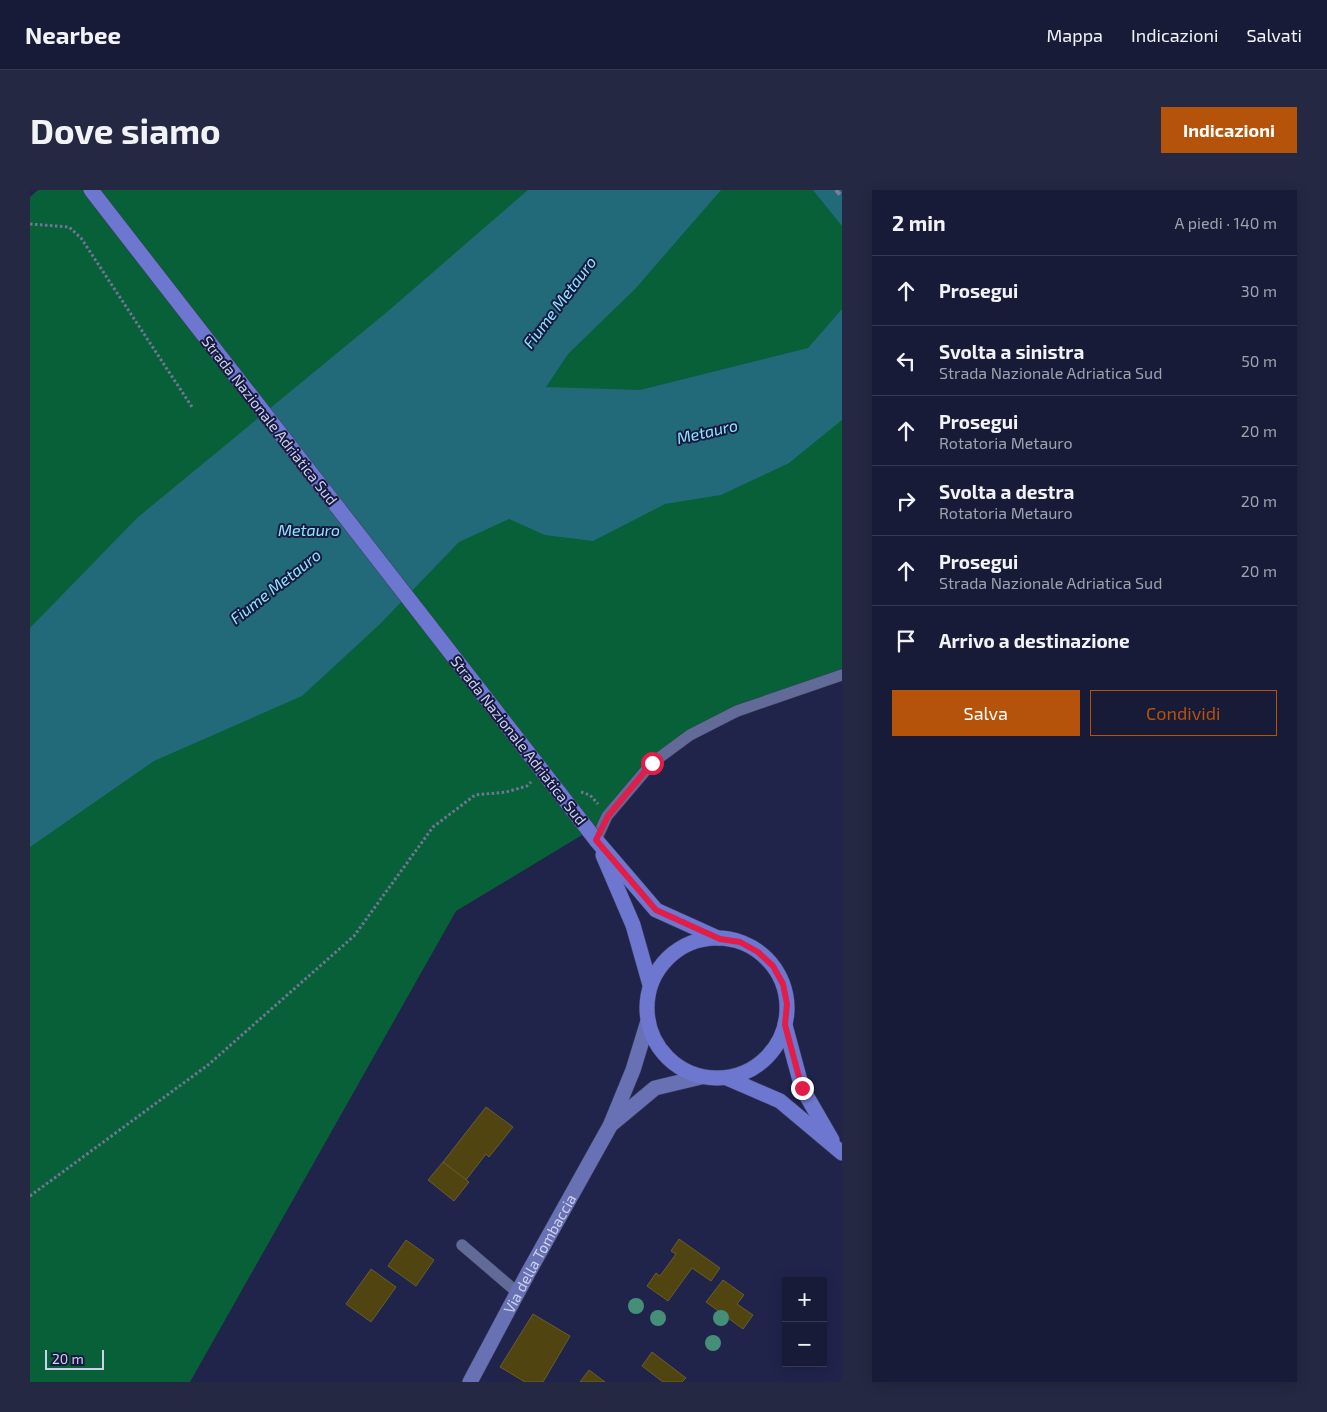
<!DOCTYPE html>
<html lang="it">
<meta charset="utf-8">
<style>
:root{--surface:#181b38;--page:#252843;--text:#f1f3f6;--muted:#9fa1ae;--line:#363953;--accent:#b45309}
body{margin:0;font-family:"Exo 2",sans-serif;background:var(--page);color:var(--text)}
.controls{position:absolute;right:15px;bottom:15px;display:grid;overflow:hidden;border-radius:0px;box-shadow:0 2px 12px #0003}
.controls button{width:45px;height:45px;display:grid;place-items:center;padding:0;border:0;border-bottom:1px solid var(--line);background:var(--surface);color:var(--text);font:25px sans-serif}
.scale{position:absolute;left:15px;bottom:12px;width:59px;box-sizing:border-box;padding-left:5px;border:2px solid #cdd2eb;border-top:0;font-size:14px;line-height:18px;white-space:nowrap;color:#cdd2eb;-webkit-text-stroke:4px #171a40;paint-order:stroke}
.stop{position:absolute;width:15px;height:15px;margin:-11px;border:4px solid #e11d48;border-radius:50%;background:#fff}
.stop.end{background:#e11d48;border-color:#fff;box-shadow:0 1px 5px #0008}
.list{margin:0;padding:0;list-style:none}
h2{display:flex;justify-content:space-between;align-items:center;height:65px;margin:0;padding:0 20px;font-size:21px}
h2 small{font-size:16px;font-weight:400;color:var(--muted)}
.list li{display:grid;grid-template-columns:32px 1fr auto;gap:15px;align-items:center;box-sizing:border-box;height:70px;padding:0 20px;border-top:1px solid var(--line)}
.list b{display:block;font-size:19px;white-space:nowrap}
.list p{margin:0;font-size:16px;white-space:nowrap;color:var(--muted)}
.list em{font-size:16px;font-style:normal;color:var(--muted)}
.actions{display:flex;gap:10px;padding:15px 20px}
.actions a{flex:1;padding:11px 0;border:1px solid var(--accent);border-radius:0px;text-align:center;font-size:18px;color:var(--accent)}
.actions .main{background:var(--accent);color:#fff}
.icon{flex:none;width:28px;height:28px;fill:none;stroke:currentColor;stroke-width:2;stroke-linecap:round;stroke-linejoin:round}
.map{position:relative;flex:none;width:812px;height:1192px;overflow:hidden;border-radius:0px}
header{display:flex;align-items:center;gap:30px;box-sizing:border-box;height:70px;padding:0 25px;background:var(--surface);border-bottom:1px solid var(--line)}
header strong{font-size:24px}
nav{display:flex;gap:28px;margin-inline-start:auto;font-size:18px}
.intro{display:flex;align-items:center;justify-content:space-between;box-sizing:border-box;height:120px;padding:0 30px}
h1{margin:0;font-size:35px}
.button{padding:12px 22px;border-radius:0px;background:var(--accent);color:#fff;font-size:18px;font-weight:700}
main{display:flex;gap:30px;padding:0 30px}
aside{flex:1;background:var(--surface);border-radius:0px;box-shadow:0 2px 12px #0003}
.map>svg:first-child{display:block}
.green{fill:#076038}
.water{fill:#226a7a}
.building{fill:#504410;stroke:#695d2b}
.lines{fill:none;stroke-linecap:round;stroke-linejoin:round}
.lane-casing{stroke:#3d3f60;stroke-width:12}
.secondary-casing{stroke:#3d3f60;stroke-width:16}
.primary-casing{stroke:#3d3f60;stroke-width:16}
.path{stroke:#717696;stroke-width:3;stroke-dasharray:2.5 2.5;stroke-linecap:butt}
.lane{stroke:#626a97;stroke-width:11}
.secondary{stroke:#6771b4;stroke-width:15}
.primary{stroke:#6d77d0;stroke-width:15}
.rail{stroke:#7a7e9e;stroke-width:4;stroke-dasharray:6 6;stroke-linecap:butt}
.primary-bridge-casing{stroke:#3d3f60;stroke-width:16;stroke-linecap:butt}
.primary-bridge{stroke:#6d77d0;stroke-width:15}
.tree{fill:#458e78}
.route{stroke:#e11d48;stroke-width:6}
.labels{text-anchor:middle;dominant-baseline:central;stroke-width:4;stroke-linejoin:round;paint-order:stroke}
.street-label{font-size:15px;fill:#cdd2eb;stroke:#171a40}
.water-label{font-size:16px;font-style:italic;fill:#8ee7ff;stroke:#171a40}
</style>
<header>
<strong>Nearbee</strong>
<nav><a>Mappa</a><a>Indicazioni</a><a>Salvati</a></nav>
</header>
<div class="intro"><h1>Dove siamo</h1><a class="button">Indicazioni</a></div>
<main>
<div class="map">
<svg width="812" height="1192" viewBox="0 0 812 1192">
<rect width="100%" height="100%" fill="#20244b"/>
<path class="green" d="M8 0H812V489L649 549 577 626 562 639 426 721 160 1192H0V7Z"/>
<g class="water">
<path d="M498 0H691L605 99 538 164 516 197 610 200 778 158 812 119V230L759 273 691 305 635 314 563 351 515 345 479 329 429 352 350 434 272 506 124 571 0 657V438L107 328 357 122Z"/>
<path d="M783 0H812V36Z"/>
</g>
<g class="building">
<path d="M456 917 483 937 459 967 456 964 436 990 413 972Z"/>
<path d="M413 972 439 992 424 1011 398 990Z"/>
<path d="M649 1049 690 1078 681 1091 662 1078 638 1111 617 1096 626 1083 630 1086 646 1064 641 1061Z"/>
<path d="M376 1050 404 1070 386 1096 358 1076Z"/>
<path d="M341 1079 366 1097 341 1132 316 1114Z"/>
<path d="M693 1090 714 1105 707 1114 723 1125 713 1139 676 1112Z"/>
<path d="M503 1124 540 1146 513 1192H495L470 1177Z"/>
<path d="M622 1162 656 1188 652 1192H633L612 1176Z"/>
<path d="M559 1180 575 1192H550Z"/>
</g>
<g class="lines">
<defs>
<g id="lane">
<path d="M566 650 577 626 622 573 660 545 707 521 812 485"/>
<path d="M432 1055 488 1103"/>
</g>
<g id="secondary">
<path d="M583 933 625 898 671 887"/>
<path id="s1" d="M440 1192 498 1083 580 936 603 880 618 831"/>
</g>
<g id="primary">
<path d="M566 650 626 720 688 748"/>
<path d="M573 665 603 735 620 795"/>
<circle cx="687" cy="818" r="70"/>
<path d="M755 835 772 898 802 950"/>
<path d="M697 888 750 911 812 963"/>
</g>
</defs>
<use href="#lane" class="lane-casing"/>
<use href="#secondary" class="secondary-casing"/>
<use href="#primary" class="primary-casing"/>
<g class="path">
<path d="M0 34 39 37 51 48 162 217"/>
<path d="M551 602 560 605 568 614"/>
<path d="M0 1006 178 875 324 746 403 637 445 605 476 602 497 596 501 592"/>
</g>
<use href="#lane" class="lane"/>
<use href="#secondary" class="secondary"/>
<use href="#primary" class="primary"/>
<path class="rail" d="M806 0 812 7"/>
<defs>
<path id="primary-bridge" d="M61 0 566 650"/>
</defs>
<use href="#primary-bridge" class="primary-bridge-casing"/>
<use href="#primary-bridge" class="primary-bridge"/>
</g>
<g class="tree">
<circle cx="606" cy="1116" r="8"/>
<circle cx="628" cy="1128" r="8"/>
<circle cx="691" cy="1128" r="8"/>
<circle cx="683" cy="1153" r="8"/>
</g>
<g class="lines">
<path class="route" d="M622 573 578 626 566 650 626 720 690 749 710 752 728 762 743 776 753 794 757 814 755 835 772 898"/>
</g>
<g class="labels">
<g class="street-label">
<text transform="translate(240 230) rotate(52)">Strada Nazionale Adriatica Sud</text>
<text transform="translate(489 550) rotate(52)">Strada Nazionale Adriatica Sud</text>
<text stroke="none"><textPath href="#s1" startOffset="146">Via della Tombaccia</textPath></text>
</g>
<g class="water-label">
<text transform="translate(529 112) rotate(-53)">Fiume Metauro</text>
<text transform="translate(677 241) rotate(-13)">Metauro</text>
<text x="279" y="339">Metauro</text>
<text transform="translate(245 396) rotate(-38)">Fiume Metauro</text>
</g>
</g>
</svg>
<div class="controls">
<button>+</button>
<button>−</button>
</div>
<div class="scale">20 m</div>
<div class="stop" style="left:622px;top:573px"></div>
<div class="stop end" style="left:772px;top:898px"></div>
</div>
<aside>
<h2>2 min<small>A piedi · 140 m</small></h2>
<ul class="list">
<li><svg class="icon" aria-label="ahead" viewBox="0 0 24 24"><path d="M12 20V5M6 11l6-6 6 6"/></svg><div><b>Prosegui</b></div><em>30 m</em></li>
<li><svg class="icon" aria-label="left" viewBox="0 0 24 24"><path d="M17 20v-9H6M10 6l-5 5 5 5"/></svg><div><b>Svolta a sinistra</b><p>Strada Nazionale Adriatica Sud</p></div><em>50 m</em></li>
<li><svg class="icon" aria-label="ahead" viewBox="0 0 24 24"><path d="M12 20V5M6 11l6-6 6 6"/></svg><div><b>Prosegui</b><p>Rotatoria Metauro</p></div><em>20 m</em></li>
<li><svg class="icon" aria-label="right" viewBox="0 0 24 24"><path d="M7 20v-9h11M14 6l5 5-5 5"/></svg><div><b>Svolta a destra</b><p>Rotatoria Metauro</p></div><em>20 m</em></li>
<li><svg class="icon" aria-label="ahead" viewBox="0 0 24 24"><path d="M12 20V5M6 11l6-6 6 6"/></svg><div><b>Prosegui</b><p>Strada Nazionale Adriatica Sud</p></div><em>20 m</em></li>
<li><svg class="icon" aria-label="arrive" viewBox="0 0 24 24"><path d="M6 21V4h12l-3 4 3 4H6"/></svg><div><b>Arrivo a destinazione</b></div></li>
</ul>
<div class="actions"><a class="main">Salva</a><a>Condividi</a></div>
</aside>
</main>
